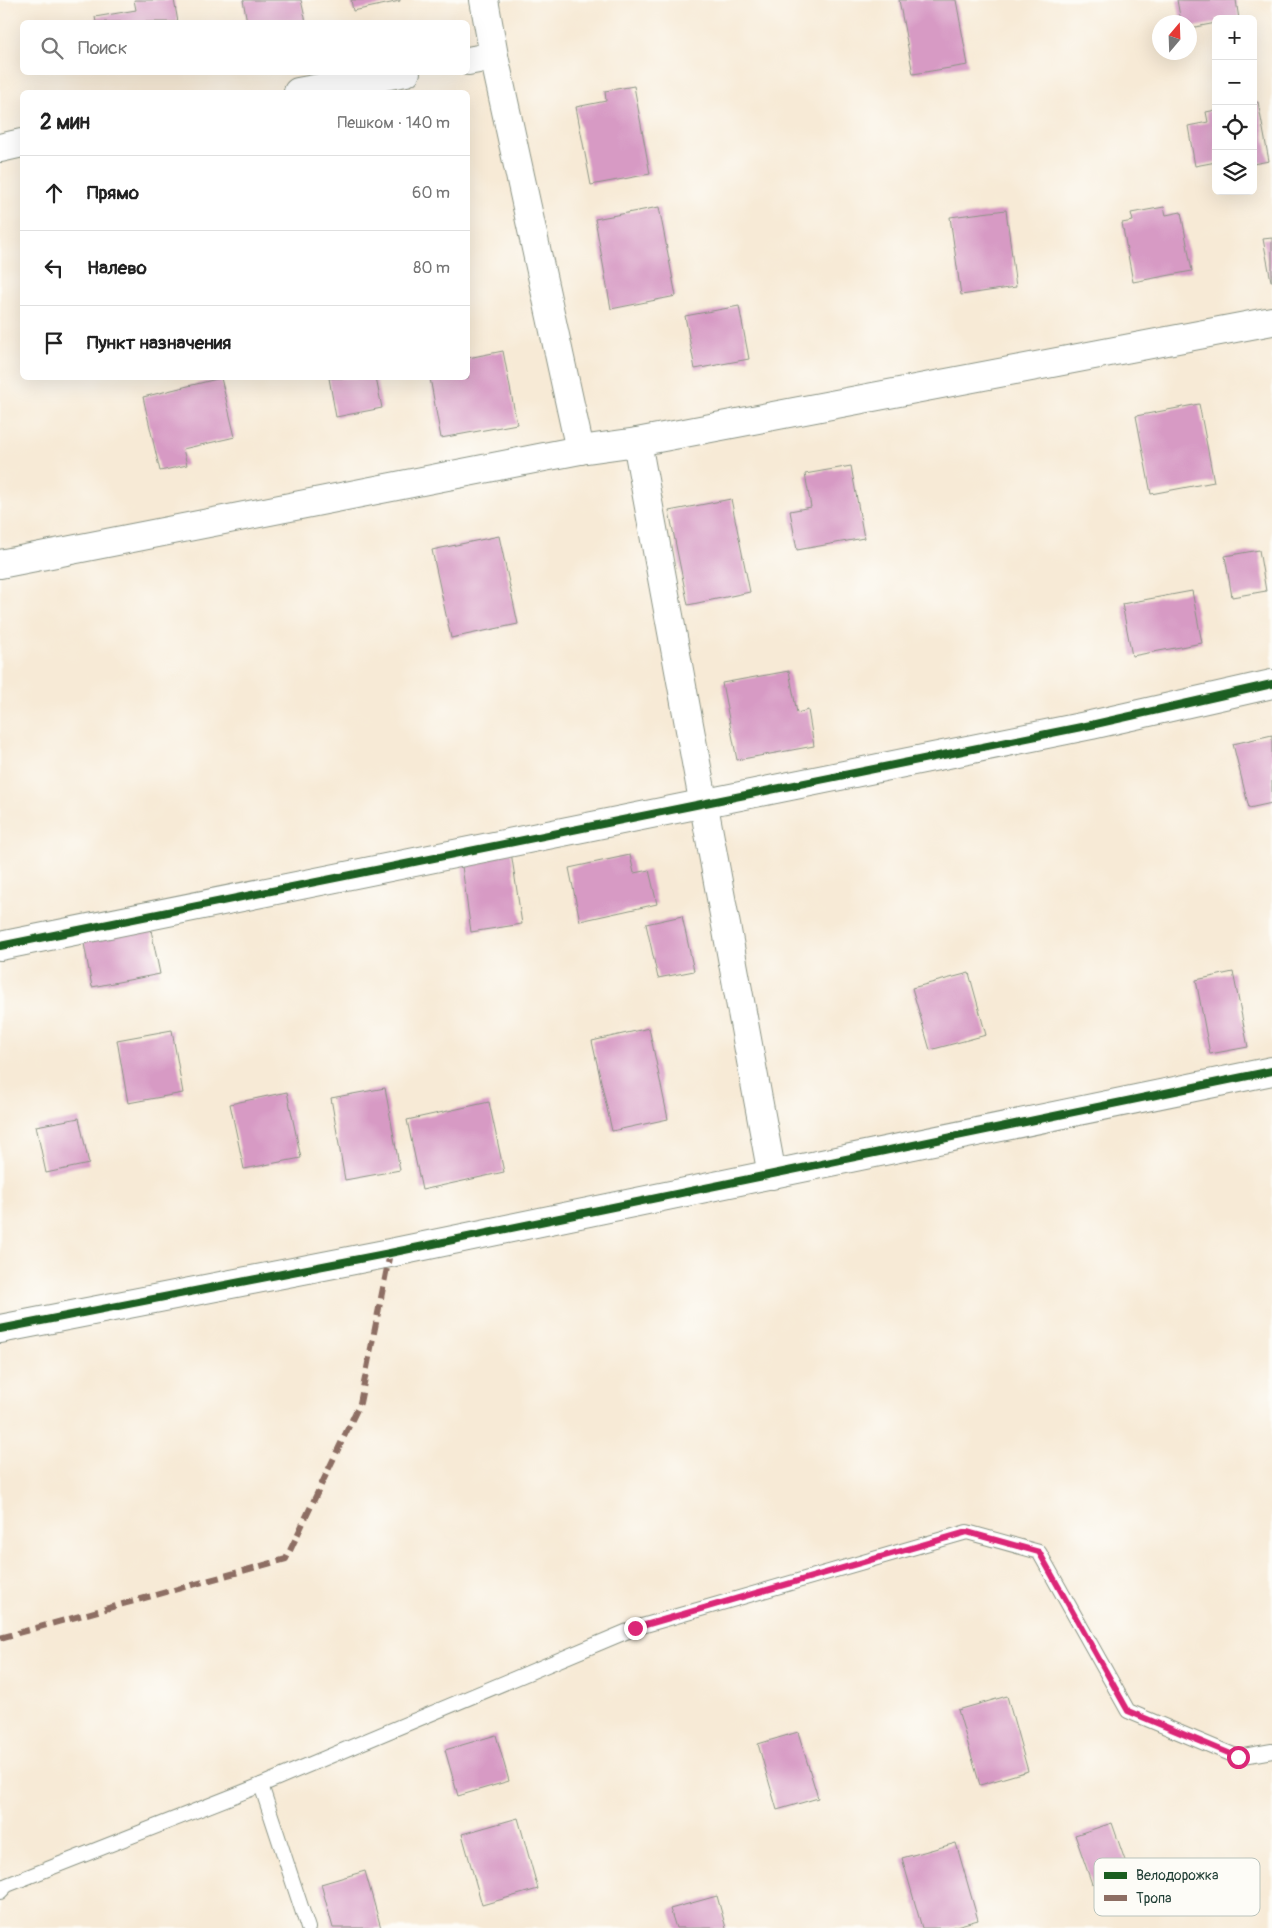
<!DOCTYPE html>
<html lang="ru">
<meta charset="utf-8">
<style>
:root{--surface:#fff;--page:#f2f2f2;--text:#222;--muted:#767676;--line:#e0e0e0}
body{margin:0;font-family:Pangolin,sans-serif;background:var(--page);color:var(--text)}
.controls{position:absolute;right:15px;top:15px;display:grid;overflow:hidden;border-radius:8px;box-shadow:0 5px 20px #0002}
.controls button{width:45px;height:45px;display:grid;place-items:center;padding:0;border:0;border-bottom:1px solid var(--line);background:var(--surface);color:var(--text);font:25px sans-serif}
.compass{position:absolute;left:1152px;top:15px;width:45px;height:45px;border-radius:50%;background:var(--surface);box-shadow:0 5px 20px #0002;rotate:19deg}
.stop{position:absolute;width:15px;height:15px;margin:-11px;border:4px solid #db2777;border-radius:50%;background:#fff}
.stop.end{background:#db2777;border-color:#fff;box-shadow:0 1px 5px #0008}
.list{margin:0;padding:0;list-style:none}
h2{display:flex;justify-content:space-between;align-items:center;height:65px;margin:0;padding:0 20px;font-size:21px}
h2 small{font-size:16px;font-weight:400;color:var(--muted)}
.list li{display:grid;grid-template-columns:32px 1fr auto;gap:15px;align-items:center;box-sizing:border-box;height:75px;padding:0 20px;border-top:1px solid var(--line)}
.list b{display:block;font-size:19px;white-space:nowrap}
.list em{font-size:16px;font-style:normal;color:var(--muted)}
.icon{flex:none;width:28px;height:28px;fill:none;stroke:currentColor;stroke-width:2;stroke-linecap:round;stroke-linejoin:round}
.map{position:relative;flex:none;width:1272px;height:1928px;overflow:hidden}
.search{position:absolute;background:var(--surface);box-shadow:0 5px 20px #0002;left:20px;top:20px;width:450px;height:55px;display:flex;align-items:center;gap:12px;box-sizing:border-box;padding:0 18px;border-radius:8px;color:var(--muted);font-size:19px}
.panel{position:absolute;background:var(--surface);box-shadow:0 5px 20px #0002;left:20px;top:90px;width:450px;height:290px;border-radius:8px}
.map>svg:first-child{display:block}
.building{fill:#d79ac4}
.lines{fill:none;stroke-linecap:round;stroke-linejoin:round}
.lane-casing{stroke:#8b9485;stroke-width:16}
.street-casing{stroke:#8b9485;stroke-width:30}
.lane{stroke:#fff;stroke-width:14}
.street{stroke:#fff;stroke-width:28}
.quiet{stroke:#8d6e63;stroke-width:6;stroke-dasharray:12 6;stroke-linecap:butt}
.cycleway-casing{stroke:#fdfcf7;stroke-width:11}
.cycleway{stroke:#1b5e20;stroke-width:8}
.route{stroke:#db2777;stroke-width:6}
.key{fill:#fdfcf7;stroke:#bac3bc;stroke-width:1}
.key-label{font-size:14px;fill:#1f3d34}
</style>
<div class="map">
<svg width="1272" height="1928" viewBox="0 0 1272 1928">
<rect width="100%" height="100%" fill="#fdfcf7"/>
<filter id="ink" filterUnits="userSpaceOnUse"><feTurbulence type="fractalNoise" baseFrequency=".02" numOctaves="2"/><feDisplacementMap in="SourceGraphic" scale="10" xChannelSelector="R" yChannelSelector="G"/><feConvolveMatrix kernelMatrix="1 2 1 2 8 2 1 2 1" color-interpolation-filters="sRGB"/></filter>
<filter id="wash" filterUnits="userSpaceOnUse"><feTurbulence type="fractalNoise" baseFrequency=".0096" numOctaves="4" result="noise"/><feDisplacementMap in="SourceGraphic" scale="20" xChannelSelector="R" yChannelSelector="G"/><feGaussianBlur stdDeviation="1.12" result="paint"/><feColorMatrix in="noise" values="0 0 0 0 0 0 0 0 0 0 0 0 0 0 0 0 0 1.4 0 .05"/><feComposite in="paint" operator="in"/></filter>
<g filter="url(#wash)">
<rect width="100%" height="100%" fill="#f7ead6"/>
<g id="blocks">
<g class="building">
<path d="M134 0H174L178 22H96L95 17 136 10Z"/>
<path d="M243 0H301L306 22H247Z"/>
<path d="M351 0H400V1L353 11Z"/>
<path d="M899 0H956L968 65 913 74Z"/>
<path d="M1177 0H1236L1239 19H1216V23L1190 28V22H1181Z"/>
<path d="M634 86 650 174 591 185 576 107 606 101 605 91Z"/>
<path d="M1258 102 1269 161 1253 164V103Z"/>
<path d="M1216 110V162L1195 166 1188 126 1208 122 1206 112Z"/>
<path d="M659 207 676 296 611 309 595 219Z"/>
<path d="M1164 207 1166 215 1181 212 1192 271 1133 282 1122 223 1133 221 1131 213Z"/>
<path d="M1006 210 1016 287 961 295 950 217Z"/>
<path d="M1272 238V281H1271L1263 239Z"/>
<path d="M739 306 749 359 695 369 685 316Z"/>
<path d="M503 351 517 424 441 438 430 378H468V358Z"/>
<path d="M221 378 235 437 183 449 187 465 160 471 143 397Z"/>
<path d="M329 378H376L382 408 336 417Z"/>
<path d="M1199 404 1214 482 1151 494 1136 416Z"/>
<path d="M851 466 864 538 797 550 790 511 811 507 805 474Z"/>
<path d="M731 499 750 592 688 605 669 511Z"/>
<path d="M499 536 518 624 451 638 432 550Z"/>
<path d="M1259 550 1266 591 1232 597 1225 556Z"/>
<path d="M1192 591 1202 643 1132 656 1122 604Z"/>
<path d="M789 671 797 713 808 710 814 746 737 760 722 683Z"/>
<path d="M1272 735V803L1249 808 1233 744Z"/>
<path d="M511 852 522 924 471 932 461 859Z"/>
<path d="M630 855 634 873 649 870 657 904 580 921 569 868Z"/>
<path d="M682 916 694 971 658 978 646 924Z"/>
<path d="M150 925 160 974 92 987 83 938Z"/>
<path d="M1233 972 1248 1047 1210 1054 1196 980Z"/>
<path d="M969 973 986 1035 930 1050 912 988Z"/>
<path d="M649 1028 668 1119 612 1131 592 1041Z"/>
<path d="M172 1030 183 1093 128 1103 117 1040Z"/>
<path d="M385 1088 400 1170 345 1180 331 1098Z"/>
<path d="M287 1092 301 1158 244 1169 230 1104Z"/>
<path d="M489 1102 504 1172 422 1190 407 1120Z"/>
<path d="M79 1118 89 1164 46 1173 36 1126Z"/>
<path d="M1007 1696 1028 1771 980 1785 958 1710Z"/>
<path d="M798 1732 818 1798 777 1810 758 1744Z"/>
<path d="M496 1735 509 1781 458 1796 445 1750Z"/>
<path d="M518 1818 538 1889 482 1905 462 1834Z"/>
<path d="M1112 1823 1129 1872 1092 1884 1075 1835Z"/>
<path d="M956 1843 978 1920 949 1928H922L902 1858Z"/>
<path d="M365 1871 381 1928H333L321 1884Z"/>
<path d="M717 1896 726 1928H676L670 1909Z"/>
</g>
</g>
</g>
<g filter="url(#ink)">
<use href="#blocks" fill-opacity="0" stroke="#8b9485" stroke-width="1"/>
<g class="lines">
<defs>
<g id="lane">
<path d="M261 1785 308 1928"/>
<path d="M0 1892 7 1885 261 1785 635 1628 967 1532 1039 1552 1128 1711 1238 1757 1272 1751"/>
</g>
<g id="street">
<path d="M484 0 494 56 580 450"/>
<path d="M468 61 494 56"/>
<path d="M298 92 406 72"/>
<path d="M0 148 22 143"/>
<path d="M637 442 772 1175"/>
<path d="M0 564 580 450 637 442 1272 321"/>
<path d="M0 946 1091 725 1272 684"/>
<path d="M0 1329 390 1253 1272 1071"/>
</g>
</defs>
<use href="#lane" class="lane-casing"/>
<use href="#street" class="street-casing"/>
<use href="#lane" class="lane"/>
<use href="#street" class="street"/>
<path class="quiet" d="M0 1638 286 1559 360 1403 390 1253"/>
<defs>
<g id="cycleway">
<path d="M0 946 1091 725 1272 684"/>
<path d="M0 1329 390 1253 1272 1071"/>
</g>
</defs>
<use href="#cycleway" class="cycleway-casing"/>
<use href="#cycleway" class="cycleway"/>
</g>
</g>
<g class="lines" filter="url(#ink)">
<path class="route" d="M635 1628 967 1532 1039 1552 1128 1711 1238 1757"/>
</g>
<rect x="1094" y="1858" width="166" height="58" rx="8" class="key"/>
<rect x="1104" y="1872" width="23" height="7" fill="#1b5e20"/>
<rect x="1104" y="1895" width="23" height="6" fill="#8d6e63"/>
<g class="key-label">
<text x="1136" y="1880">Велодорожка</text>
<text x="1136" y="1903">Тропа</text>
</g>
</svg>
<div class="controls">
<button>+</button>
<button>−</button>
<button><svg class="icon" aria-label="locate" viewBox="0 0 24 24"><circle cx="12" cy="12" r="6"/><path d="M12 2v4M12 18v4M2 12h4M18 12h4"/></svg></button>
<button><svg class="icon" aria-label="layers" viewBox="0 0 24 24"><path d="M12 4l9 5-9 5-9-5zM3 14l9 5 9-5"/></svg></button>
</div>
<svg class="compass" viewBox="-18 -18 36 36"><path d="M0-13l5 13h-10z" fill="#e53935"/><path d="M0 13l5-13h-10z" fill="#767676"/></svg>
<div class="stop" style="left:1238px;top:1757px"></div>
<div class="stop end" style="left:635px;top:1628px"></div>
<div class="search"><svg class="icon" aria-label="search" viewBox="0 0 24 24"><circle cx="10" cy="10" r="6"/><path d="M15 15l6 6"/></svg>Поиск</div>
<section class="panel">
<h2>2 мин<small>Пешком · 140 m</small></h2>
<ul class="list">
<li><svg class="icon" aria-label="ahead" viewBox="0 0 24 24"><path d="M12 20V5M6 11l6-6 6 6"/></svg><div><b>Прямо</b></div><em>60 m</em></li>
<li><svg class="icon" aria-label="left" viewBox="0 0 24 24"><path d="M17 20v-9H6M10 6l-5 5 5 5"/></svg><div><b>Налево</b></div><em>80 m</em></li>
<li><svg class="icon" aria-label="arrive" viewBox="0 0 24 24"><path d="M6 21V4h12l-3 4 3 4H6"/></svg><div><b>Пункт назначения</b></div></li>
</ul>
</section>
</div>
